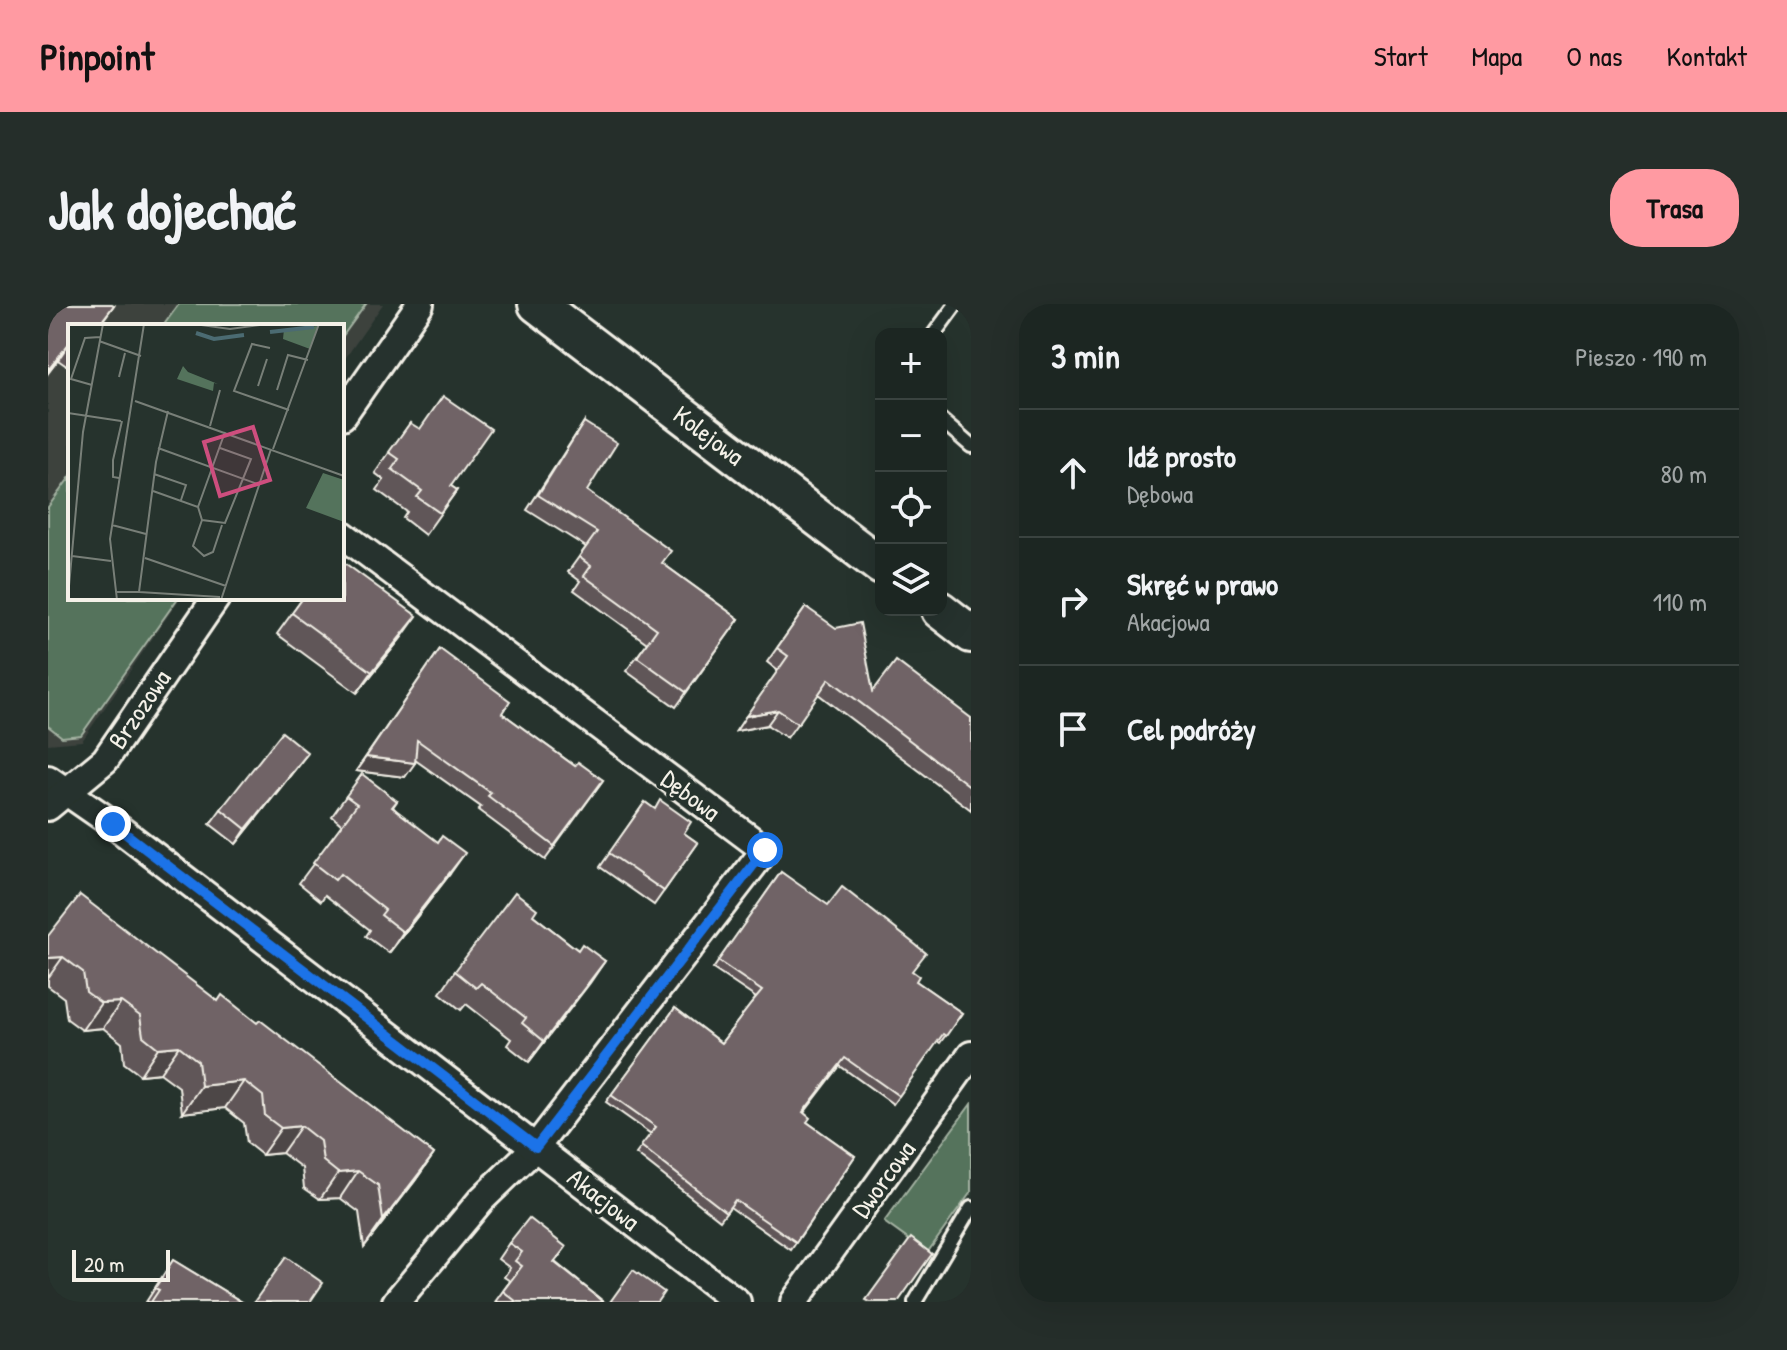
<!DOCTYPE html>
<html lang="pl">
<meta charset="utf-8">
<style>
:root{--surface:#1c2622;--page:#252e2a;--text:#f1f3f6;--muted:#a0a5a5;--line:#3a4340;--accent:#ff9aa2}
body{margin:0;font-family:"Patrick Hand",sans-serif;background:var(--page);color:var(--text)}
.controls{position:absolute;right:24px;top:24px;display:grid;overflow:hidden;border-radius:16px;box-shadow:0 8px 32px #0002}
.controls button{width:72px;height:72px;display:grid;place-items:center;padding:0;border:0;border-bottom:2px solid var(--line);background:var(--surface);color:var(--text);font:40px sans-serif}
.scale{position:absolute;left:24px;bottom:20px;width:98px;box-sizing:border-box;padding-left:8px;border:4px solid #f4f1e8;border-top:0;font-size:22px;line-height:28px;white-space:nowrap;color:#f4f1e8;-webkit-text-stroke:6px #26332d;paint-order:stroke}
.stop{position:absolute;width:24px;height:24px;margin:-18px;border:6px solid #1a73e8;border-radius:50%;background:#fff}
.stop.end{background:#1a73e8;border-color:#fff;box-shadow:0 2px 8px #0008}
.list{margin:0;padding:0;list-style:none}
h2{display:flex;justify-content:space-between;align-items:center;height:104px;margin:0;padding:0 32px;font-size:34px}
h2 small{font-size:26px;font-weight:400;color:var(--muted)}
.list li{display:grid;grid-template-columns:52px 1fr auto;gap:24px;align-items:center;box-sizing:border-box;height:128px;padding:0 32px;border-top:2px solid var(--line)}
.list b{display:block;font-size:30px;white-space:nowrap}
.list p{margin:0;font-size:26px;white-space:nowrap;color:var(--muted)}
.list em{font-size:26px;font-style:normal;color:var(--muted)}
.icon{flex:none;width:44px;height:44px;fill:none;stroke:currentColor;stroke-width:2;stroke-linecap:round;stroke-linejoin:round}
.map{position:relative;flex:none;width:923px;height:998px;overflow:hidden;border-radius:32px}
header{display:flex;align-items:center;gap:48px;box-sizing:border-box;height:112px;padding:0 40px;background:var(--accent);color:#111}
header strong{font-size:38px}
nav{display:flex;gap:44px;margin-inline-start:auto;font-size:28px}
.intro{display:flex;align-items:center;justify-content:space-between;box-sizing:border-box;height:192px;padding:0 48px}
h1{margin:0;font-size:56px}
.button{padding:20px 36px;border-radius:32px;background:var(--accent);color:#111;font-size:28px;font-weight:700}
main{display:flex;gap:48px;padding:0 48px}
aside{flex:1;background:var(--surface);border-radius:32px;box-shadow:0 8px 32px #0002}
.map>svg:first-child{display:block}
.built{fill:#3c423e}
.green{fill:#54735c;stroke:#a4b2a2;stroke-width:2}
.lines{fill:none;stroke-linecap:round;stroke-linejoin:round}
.lane-casing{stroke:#f4f1e8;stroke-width:18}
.street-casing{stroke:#f4f1e8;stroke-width:32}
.secondary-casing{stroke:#f4f1e8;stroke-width:42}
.lane{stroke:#26332d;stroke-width:12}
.street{stroke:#26332d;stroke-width:26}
.secondary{stroke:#26332d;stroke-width:36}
.wall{fill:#605658;stroke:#f4f1e8;stroke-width:2}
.shaded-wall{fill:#4e4647;stroke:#f4f1e8;stroke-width:2}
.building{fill:#706466;stroke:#f4f1e8;stroke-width:2}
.route{stroke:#1a73e8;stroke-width:10}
.labels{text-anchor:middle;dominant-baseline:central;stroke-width:7;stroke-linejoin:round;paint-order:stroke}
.street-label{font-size:26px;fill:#f4f1e8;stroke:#26332d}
.inset-river{fill:none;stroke:#4b6b72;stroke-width:4}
.inset-road{fill:none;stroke:#787f78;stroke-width:2}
.view{fill:#ce4e7e;fill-opacity:0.15;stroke:#ce4e7e;stroke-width:4}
.inset-edge{fill:none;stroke:#f4f1e8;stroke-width:4}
</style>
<header>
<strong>Pinpoint</strong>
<nav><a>Start</a><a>Mapa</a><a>O nas</a><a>Kontakt</a></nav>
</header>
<div class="intro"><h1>Jak dojechać</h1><a class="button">Trasa</a></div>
<main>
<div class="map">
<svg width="923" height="998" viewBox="0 0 923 998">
<rect width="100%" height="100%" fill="#26332d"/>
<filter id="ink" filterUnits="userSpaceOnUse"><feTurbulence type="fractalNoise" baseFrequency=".0125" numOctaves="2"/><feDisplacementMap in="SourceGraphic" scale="16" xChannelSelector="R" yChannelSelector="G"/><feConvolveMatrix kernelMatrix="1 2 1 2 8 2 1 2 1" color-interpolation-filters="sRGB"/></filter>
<g filter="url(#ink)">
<path class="built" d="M0 0H335L294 59V22H22V294H132L34 437 0 440Z"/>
<g class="green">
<path d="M131 0H318L294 33V22H115Z"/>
<path d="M22 173V294H130L33 431 14 433 0 422V203Z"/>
<path d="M923 800V888L879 949 836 918Z"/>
</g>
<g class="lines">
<defs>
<g id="lane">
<path d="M886 30 908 0"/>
<path d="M893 116 923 142"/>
<path d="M867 998 923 904"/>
</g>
<g id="street">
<path d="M294 112 372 0"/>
<path d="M294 230 717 546 488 843 433 896 348 998"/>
<path d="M0 475 65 520 689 998"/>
<path d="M0 503 57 456 168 294"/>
<path d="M746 998 923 751"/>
</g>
<g id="secondary">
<path d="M489 0 833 262"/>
<path d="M892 306 923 330"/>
</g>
</defs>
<use href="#lane" class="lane-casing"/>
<use href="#street" class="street-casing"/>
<use href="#secondary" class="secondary-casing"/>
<use href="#lane" class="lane"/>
<use href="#street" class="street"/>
<use href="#secondary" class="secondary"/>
</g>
<g class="wall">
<path d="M0 0 66 1 51 22H22V61L20 63 10 56 0 69Z"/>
<path d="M536 118 539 187 614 259 691 315 628 403 578 367 599 339 526 286 532 277 520 268 538 243 479 206Z"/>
<path d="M362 119 403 182 409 186 377 231 355 214 359 208 329 186 336 176 327 169Z"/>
<path d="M255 294 354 333 309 389 229 330Z"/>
<path d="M758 303 825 387 923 414V506L770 390 739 434 719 421 688 427 730 367 719 358Z"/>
<path d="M392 345 454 409 527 462 555 476 497 556 430 506 433 503 367 456 357 473 308 467Z"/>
<path d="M249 463 188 540 162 520 173 505Z"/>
<path d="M298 492 349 497 345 503 402 570 341 649 318 632 322 626 277 591 273 597 251 579 294 521 284 512Z"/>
<path d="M597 498 636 529 650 539 606 601 552 563Z"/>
<path d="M733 568 864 668 868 677 914 709 892 739 889 737 845 800 792 762 756 809 759 818 807 852 743 946 682 903 672 916 588 850 603 830 558 798 627 704 673 739 708 694 665 665Z"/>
<path d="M485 611 530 646 557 657 481 758 459 741 463 735 418 700 413 706 392 689 407 667Z"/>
<path d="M0 632 170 697 209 719 386 850 367 877 316 943 311 908 292 894 272 895 256 884 254 864 234 849 214 851 199 839 196 819 177 804 134 809 131 783 112 769 92 771 76 759 74 739 55 724 34 726 19 715 16 694 0 682Z"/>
<path d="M461 939 518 943 507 958 556 998H447L462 977 456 973 462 964 450 955Z"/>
<path d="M125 956 194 998H98Z"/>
</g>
<g class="shaded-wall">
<path d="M22 38 10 56 0 69V66Z"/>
<path d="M369 312 354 333 309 389 324 368Z"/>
<path d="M730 406 719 421 688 427 698 412Z"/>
<path d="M260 449 249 463 188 540 198 525Z"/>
<path d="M318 453 367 459 357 473 308 467Z"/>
<path d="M417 549 402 570 341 649 355 628Z"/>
<path d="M15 653 0 674V654Z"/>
<path d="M557 657 542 679 481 758 496 737Z"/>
<path d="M73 698 55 724 34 726 53 699Z"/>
<path d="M131 742 112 769 92 771 110 744Z"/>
<path d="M196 777 177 804 134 809 153 782Z"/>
<path d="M253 822 234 849 214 851 233 824Z"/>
<path d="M386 850 367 877 316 943 335 916Z"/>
<path d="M310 867 292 894 272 895 290 869Z"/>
</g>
<g class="building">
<path d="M0 0H64L66 1 50 22H22V38L0 66Z"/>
<path d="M395 92 443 125 403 182 409 186 392 209 369 193 374 187 344 165 351 155 341 148 362 119 372 125Z"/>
<path d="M536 118 569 139 539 187 623 247 614 259 691 315 638 388 589 353 609 325 536 272 543 262 531 253 549 228 490 191Z"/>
<path d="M294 257 369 312 324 368 244 309 255 294H294Z"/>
<path d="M758 303 788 324 812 319 825 387 848 357 923 414V483L781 375 750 420 730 406 698 412 740 352 729 344Z"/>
<path d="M392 345 462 397 454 409 527 462 530 458 555 476 506 542 440 492 443 489 369 436 367 459 318 453Z"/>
<path d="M234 428 260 449 198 525 173 505Z"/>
<path d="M314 470 349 497 344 503 390 538 394 532 417 549 355 628 333 611 337 606 292 570 287 576 265 559 309 500 298 492Z"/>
<path d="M612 496 643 518 636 529 650 539 616 587 561 549 597 498 607 505Z"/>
<path d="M733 568 780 601 794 583 878 649 864 667 871 672 868 677 914 709 898 732 895 730 851 792 797 754 755 808 762 814 759 818 807 852 748 938 687 896 678 908 593 842 608 823 563 791 627 704 673 739 703 700 714 687 670 657Z"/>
<path d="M467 588 489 605 485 611 530 646 534 640 557 657 496 737 474 719 478 714 433 679 428 684 407 667Z"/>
<path d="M32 591 170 697 174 691 209 719 212 716 386 850 335 916 330 881 310 867 290 869 275 857 272 837 253 822 233 824 217 812 215 792 196 777 153 782 150 757 131 742 110 744 95 732 92 712 73 698 53 699 38 688 35 668 15 653 0 654V632Z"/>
<path d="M481 914 518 943 506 958 556 998H469L455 987 474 962 467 957 474 948 461 939Z"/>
<path d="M863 934 884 950 850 998H822L818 996Z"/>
<path d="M238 953 275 979 262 998H206Z"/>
<path d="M125 956 194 998H103L111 986 107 984Z"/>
<path d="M585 966 616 988 609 998H562Z"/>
</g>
</g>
<g class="lines" filter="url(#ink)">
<path class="route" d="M65 520 488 843 717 546"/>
</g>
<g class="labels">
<g class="street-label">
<text transform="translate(661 131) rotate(37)">Kolejowa</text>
<text transform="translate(91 405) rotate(-56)">Brzozowa</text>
<text transform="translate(643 491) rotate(37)">Dębowa</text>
<text transform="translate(835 875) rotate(-54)">Dworcowa</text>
<text transform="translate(556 895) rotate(38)">Akacjowa</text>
</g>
</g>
<g transform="translate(20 20)">
<rect width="276" height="276" fill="#26332d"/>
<path d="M250 2 242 25 215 15 216 5ZM115 42 120 48 150 60 146 59 145 67 109 55ZM255 149 276 156V198L238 184Z" fill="#54735c"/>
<path class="inset-river" d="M202 8 246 3M128 9 146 15 176 11"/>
<path class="inset-road" d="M126 0 162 5 200 0M31 17 73 32M202 24 184 20 166 67 221 86M51 53 57 29M24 61 3 55 17 14 32 13M190 62 199 35M209 66 220 31 240 36M67 77 276 152M0 89 53 97M142 102 152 66M90 124 192 161M205 125 251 0M86 150 118 161 113 176M51 154 45 153V136L54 97M85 167 130 183 134 196 157 199 183 135 152 124M130 183 157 108M134 196 125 222 136 232 145 228 154 201M44 201 78 210M4 232 43 237M77 234 158 262M49 268H71L88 138 100 87M71 268 152 273M0 273 15 108 35 0M49 276 42 215 76 0M153 276 203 125"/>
<path class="view" d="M185 103 202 156 152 172 136 118Z"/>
<rect width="276" height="276" class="inset-edge"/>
</g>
</svg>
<div class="controls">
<button>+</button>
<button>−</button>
<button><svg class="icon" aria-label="locate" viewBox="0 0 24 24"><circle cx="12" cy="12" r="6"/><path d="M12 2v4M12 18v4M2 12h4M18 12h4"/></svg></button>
<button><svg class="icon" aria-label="layers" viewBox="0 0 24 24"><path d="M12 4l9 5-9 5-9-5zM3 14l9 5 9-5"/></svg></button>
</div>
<div class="scale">20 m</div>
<div class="stop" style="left:717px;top:546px"></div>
<div class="stop end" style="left:65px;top:520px"></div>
</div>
<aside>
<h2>3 min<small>Pieszo · 190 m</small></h2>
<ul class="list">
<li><svg class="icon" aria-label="ahead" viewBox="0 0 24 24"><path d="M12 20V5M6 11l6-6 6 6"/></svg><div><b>Idź prosto</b><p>Dębowa</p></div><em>80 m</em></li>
<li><svg class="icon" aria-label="right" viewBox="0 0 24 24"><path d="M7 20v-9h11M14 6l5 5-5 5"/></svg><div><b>Skręć w prawo</b><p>Akacjowa</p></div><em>110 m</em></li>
<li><svg class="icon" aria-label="arrive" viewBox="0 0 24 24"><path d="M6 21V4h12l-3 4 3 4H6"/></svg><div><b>Cel podróży</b></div></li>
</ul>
</aside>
</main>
